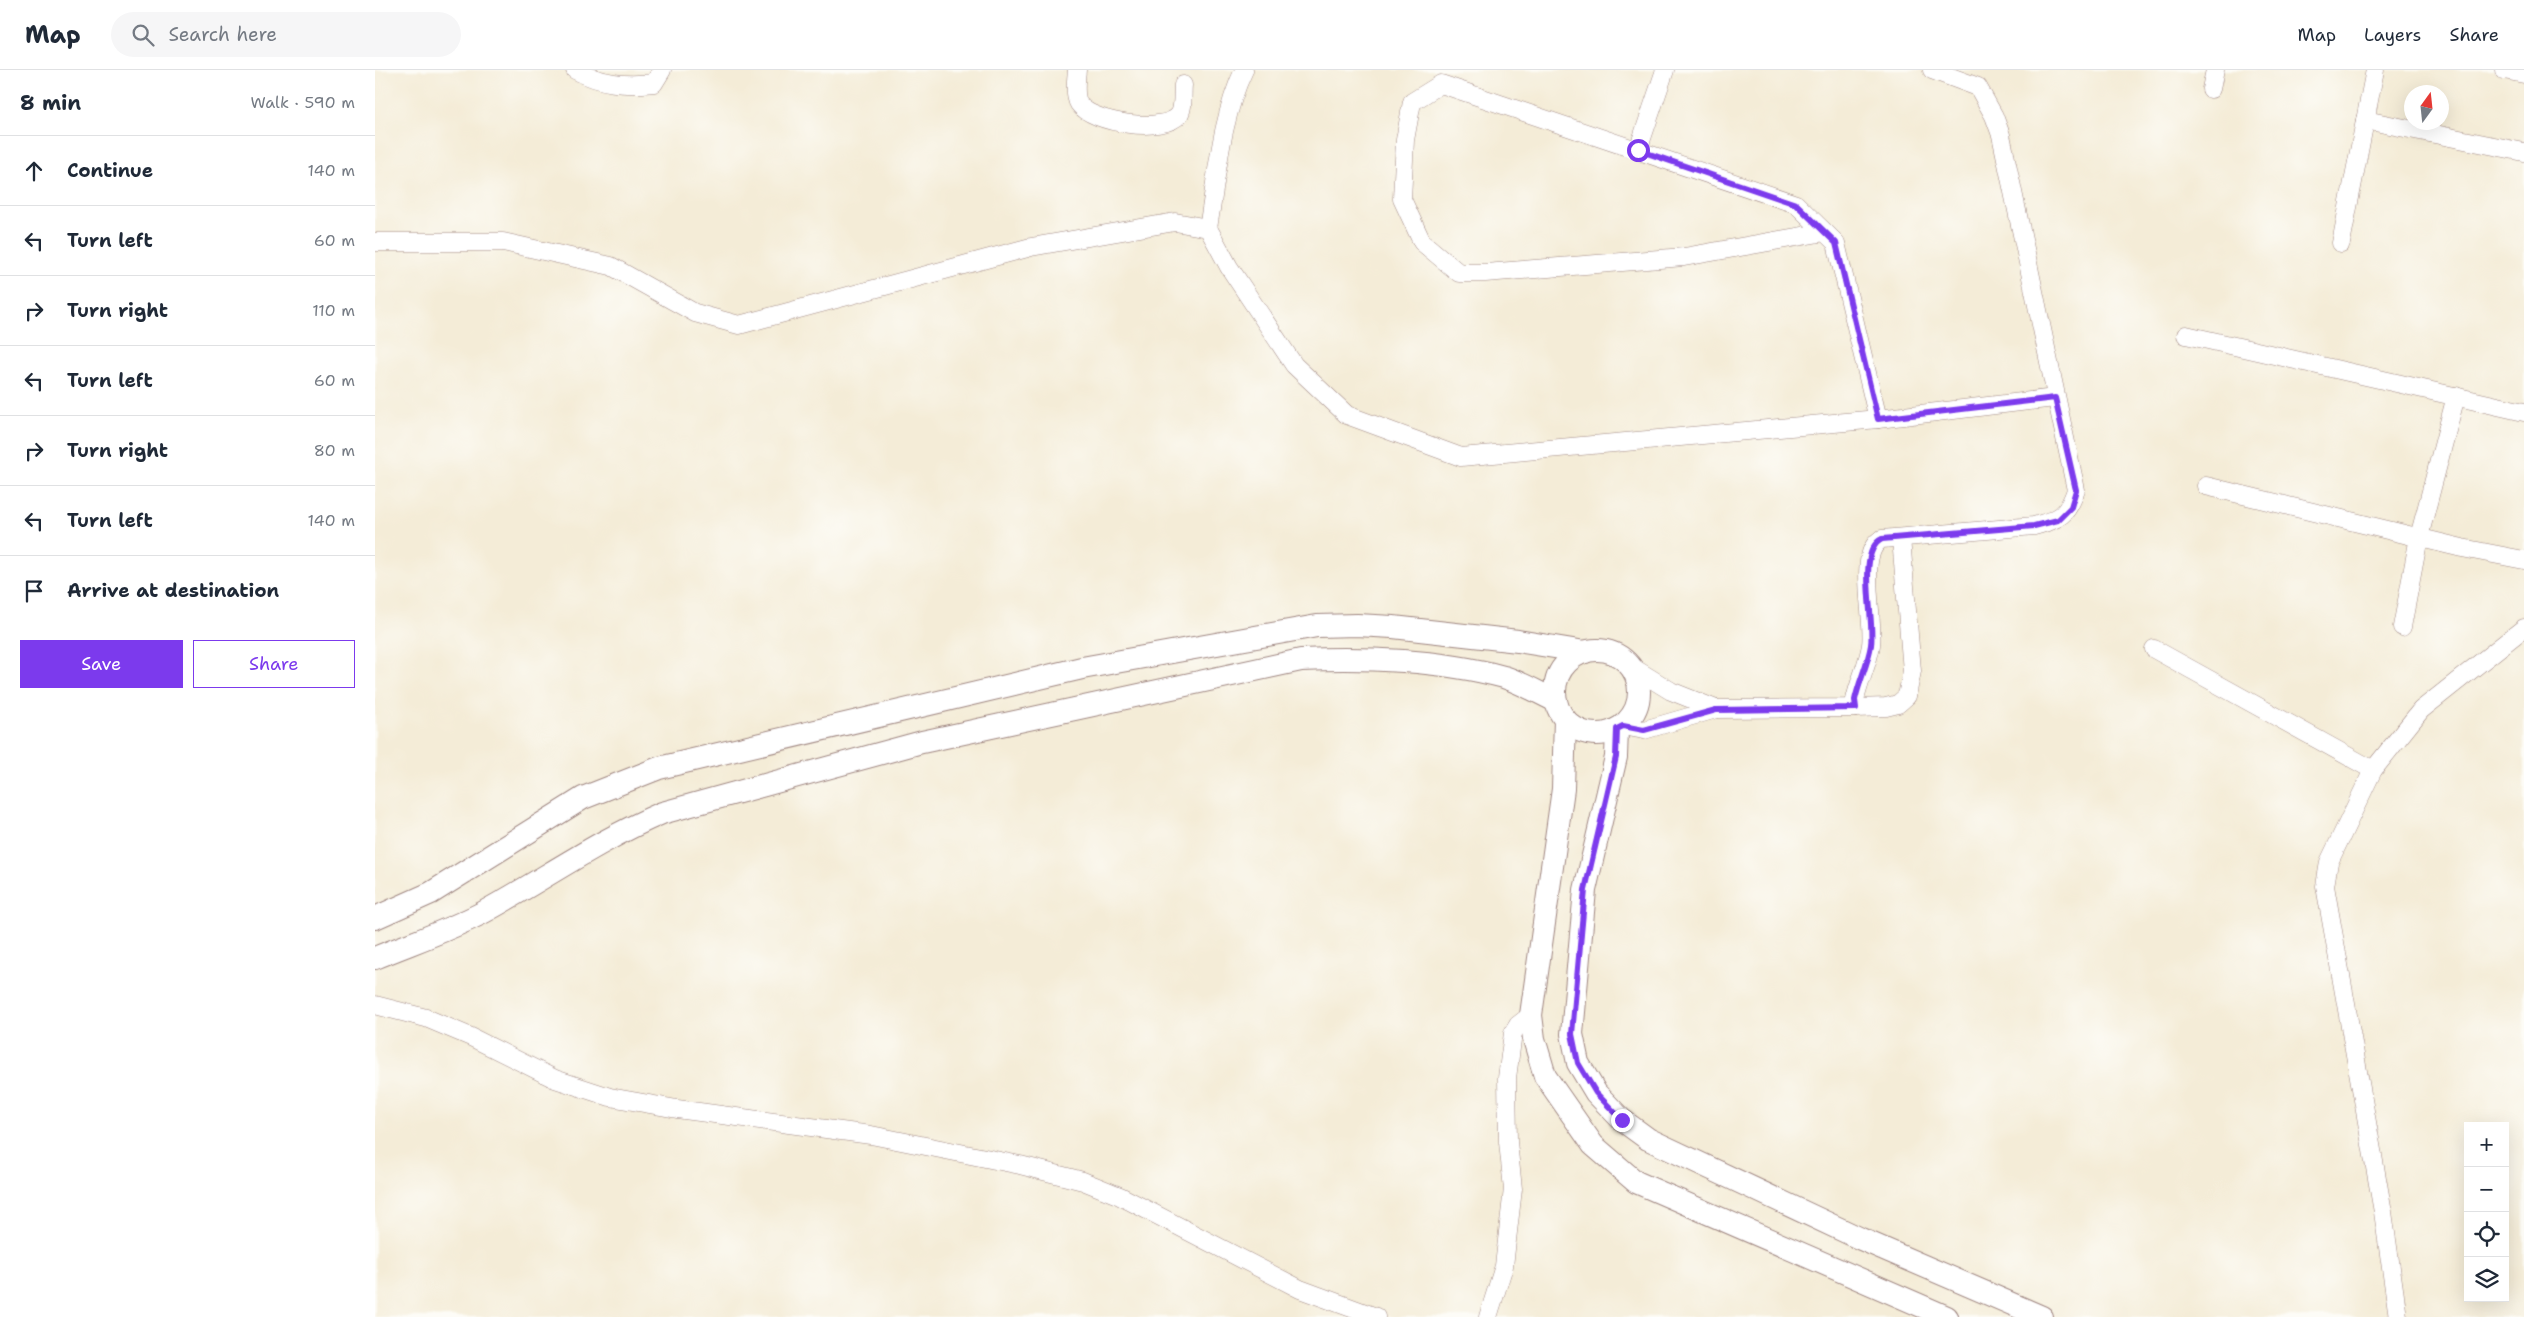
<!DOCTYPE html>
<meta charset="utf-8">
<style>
:root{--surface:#fff;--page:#f6f6f7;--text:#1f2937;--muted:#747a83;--line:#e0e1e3;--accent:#7c3aed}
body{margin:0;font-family:"Shantell Sans",sans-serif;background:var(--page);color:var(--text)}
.controls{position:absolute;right:15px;bottom:15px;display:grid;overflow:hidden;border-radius:0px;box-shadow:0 5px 20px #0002}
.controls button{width:45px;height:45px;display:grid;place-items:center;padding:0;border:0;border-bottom:1px solid var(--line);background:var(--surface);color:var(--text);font:25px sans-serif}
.compass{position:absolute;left:2029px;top:15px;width:45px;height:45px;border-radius:50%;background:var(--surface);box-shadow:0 5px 20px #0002;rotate:15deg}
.stop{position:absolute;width:15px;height:15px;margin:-11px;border:4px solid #7c3aed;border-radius:50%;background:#fff}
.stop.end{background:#7c3aed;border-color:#fff;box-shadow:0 1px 5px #0008}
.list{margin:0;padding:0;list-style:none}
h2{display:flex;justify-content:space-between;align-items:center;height:65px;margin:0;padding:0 20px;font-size:21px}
h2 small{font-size:16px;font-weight:400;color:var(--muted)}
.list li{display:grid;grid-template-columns:32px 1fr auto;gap:15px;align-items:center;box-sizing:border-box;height:70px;padding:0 20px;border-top:1px solid var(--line)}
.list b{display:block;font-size:19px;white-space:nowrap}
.list em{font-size:16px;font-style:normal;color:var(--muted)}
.actions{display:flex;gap:10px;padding:15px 20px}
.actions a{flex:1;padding:11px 0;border:1px solid var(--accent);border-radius:0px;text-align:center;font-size:18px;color:var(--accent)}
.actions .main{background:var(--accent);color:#fff}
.icon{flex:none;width:28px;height:28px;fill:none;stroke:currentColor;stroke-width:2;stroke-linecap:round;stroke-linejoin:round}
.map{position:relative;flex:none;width:2149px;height:1247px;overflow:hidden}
header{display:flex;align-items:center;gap:30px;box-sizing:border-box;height:70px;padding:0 25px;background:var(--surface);border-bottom:1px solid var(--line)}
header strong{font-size:24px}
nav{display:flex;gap:28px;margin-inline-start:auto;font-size:18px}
.search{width:350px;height:45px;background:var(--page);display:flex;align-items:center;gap:12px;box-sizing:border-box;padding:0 18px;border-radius:28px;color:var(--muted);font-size:19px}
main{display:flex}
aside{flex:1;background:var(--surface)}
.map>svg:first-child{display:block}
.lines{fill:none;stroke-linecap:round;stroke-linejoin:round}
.minor-casing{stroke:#9f8681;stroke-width:19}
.tertiary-casing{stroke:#9f8681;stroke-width:24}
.minor{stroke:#fff;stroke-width:18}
.tertiary{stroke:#fff;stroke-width:22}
.route{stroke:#7c3aed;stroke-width:6}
</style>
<header>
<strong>Map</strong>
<div class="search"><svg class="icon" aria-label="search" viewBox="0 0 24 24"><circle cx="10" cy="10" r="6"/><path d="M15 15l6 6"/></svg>Search here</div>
<nav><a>Map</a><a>Layers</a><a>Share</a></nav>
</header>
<main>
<aside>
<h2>8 min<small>Walk · 590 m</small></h2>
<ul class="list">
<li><svg class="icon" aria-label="ahead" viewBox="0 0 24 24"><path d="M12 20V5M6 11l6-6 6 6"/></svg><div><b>Continue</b></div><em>140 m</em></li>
<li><svg class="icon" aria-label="left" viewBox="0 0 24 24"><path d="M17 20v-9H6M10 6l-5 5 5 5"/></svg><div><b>Turn left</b></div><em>60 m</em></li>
<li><svg class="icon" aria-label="right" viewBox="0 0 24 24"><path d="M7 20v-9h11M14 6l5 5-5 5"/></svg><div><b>Turn right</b></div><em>110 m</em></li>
<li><svg class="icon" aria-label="left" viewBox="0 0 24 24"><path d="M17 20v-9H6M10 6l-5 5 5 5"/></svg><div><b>Turn left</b></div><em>60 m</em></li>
<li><svg class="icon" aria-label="right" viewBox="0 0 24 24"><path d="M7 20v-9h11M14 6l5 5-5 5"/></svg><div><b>Turn right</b></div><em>80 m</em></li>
<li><svg class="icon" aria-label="left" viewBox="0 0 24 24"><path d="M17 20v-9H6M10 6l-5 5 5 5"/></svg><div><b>Turn left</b></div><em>140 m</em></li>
<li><svg class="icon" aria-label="arrive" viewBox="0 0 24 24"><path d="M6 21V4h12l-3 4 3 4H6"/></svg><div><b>Arrive at destination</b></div></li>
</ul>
<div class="actions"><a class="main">Save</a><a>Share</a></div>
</aside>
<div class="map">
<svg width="2149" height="1247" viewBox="0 0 2149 1247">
<rect width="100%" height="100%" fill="#fdfcf7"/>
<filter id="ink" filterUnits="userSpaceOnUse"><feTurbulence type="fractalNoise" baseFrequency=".02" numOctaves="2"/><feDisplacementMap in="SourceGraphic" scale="10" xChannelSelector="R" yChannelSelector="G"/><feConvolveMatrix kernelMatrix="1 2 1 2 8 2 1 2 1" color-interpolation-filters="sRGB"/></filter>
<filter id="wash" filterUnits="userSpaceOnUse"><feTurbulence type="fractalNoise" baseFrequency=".0096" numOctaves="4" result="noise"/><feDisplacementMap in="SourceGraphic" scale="20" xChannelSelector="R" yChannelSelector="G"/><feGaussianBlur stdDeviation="1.12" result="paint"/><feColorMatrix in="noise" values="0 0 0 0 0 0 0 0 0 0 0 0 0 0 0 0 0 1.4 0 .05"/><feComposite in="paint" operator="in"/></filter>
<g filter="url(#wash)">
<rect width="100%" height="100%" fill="#f4ecd7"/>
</g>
<g filter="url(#ink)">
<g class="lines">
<defs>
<g id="minor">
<path d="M200 0C226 14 250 16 279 13L287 0"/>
<path d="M702 0C701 9 699 26 704 34 717 53 788 64 804 45 809 38 807 23 808 15"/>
<path d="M2129 0 2149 4"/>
<path d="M1836 19 1840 0"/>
<path d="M1990 50 2149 82"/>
<path d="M1263 80 1290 0"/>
<path d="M833 158C842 106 846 48 869 0"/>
<path d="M1450 162 1309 187 1110 203H1084L1047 172 1027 129 1030 70 1037 32 1066 14 1421 134 1461 173 1503 349"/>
<path d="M0 172H128L236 196 320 243 364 255 656 177 800 152 833 158 854 197 919 295 972 345 1086 387 1503 349 1680 328"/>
<path d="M1966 173 2000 0"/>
<path d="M1811 265 2149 342"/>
<path d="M1831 416 2087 478 2149 490"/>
<path d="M2027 557 2044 467 2081 326"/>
<path d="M1779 579 1998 700"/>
<path d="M1257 597 1296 621 1341 639"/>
<path d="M1481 638 1480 630C1484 611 1493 594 1496 575 1500 549 1481 481 1507 469L1659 456C1685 449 1692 446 1701 420L1626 65 1619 46 1603 17 1557 0"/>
<path d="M1248 656 1269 660 1341 639 1481 638 1511 637 1523 634 1532 626 1537 601 1526 468"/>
<path d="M0 935 51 948 96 967 180 1009 235 1027 302 1039 496 1065 645 1095 708 1111 745 1126 925 1219 1001 1247"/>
<path d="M1113 1247 1129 1196 1138 1119 1133 1072 1132 1008 1138 963 1143 955 1156 945"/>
<path d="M2023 1247 2008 1142 1950 816 1954 792 1998 700 2046 640 2149 558"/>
</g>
<g id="tertiary">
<circle cx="1222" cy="622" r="42"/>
<path d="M1190 649 1188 719 1156 945 1159 969 1170 1006 1218 1075 1261 1112 1572 1247"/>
<path d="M1242 659 1241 687 1210 820 1197 964 1203 993 1221 1023 1247 1050 1273 1069 1486 1169 1667 1247"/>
<path d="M0 848 56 823 208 728 284 698 707 598 942 556 982 555 1018 557 1143 571 1210 582"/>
<path d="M0 888C36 873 75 860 109 842 169 809 224 770 287 743L547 672 926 590C990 587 1067 590 1129 607 1147 613 1164 623 1181 631"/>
</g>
</defs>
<use href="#minor" class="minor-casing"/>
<use href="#tertiary" class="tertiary-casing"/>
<use href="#minor" class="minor"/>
<use href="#tertiary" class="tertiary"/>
</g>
</g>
<g class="lines" filter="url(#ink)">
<path class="route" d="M1247 1050 1221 1023 1203 993 1197 964 1210 820 1241 687 1242 659 1248 656 1269 660 1341 640 1481 638 1480 630C1484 611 1493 594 1496 575 1500 549 1481 481 1507 469L1659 456 1683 450 1696 437 1701 420 1680 328 1503 349 1461 173 1421 134 1263 80"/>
</g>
</svg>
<div class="controls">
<button>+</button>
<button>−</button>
<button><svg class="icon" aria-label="locate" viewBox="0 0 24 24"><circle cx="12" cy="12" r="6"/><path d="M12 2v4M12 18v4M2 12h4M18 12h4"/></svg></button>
<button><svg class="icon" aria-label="layers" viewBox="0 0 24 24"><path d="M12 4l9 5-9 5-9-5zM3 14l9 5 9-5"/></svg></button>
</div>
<svg class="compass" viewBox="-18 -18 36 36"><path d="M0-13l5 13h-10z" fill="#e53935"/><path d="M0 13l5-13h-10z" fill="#747a83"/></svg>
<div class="stop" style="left:1263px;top:80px"></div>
<div class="stop end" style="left:1247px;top:1050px"></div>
</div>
</main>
